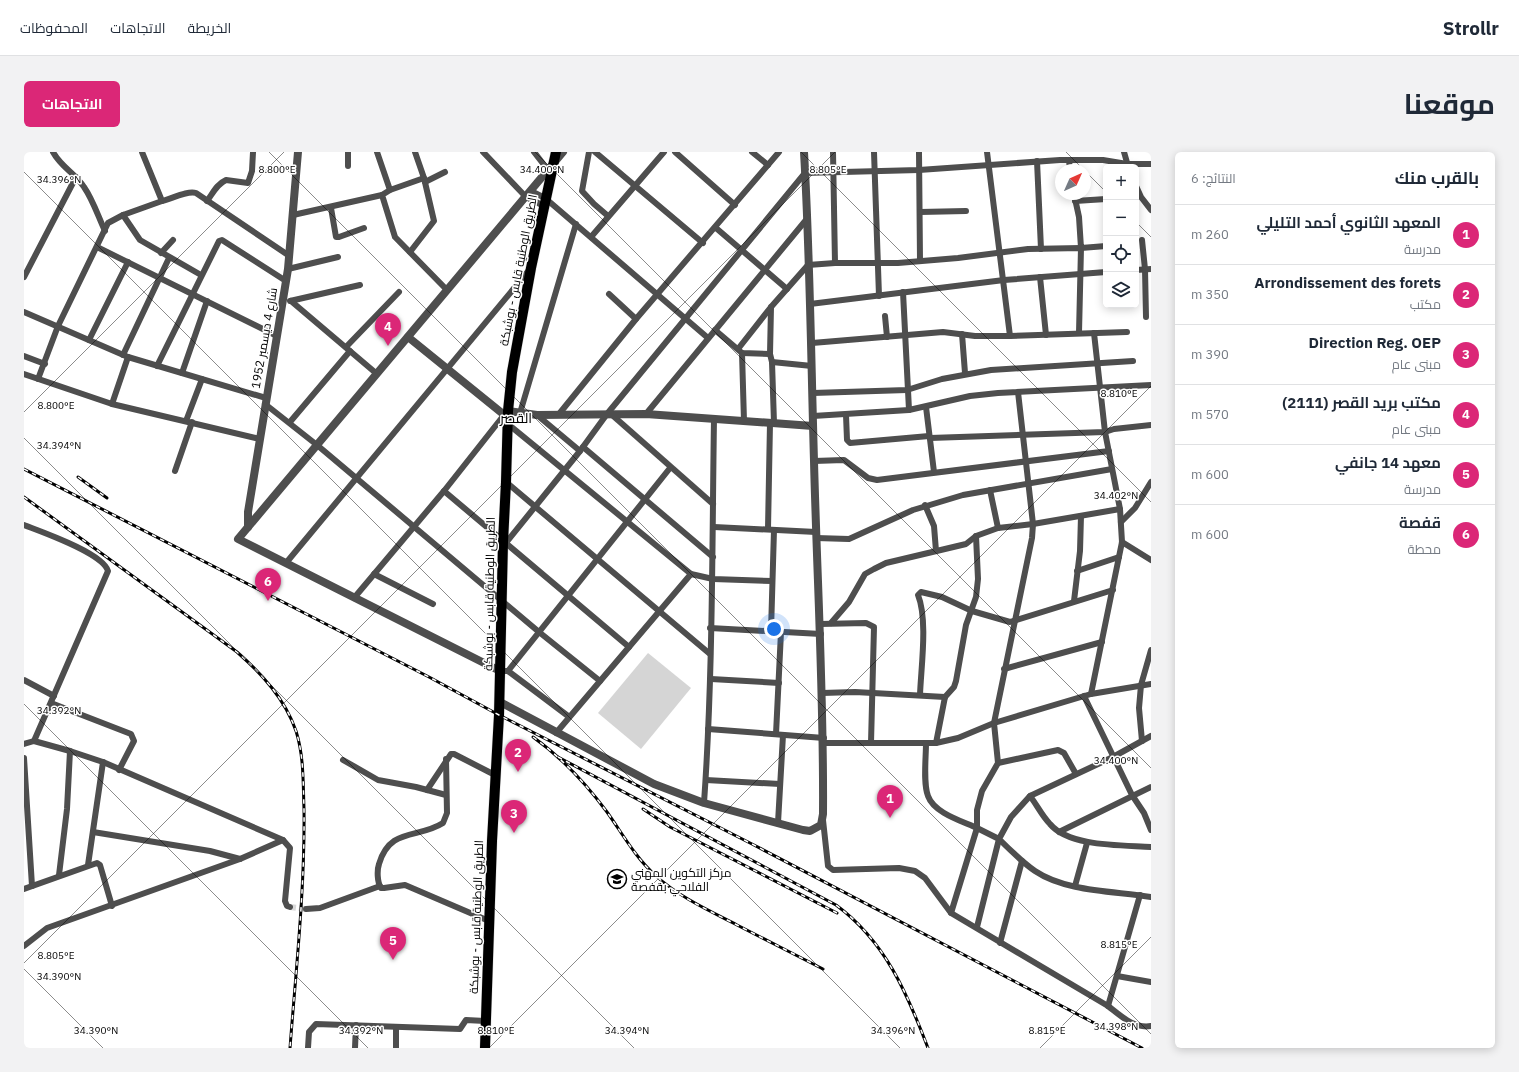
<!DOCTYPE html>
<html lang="ar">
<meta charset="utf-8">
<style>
:root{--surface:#fff;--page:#f2f2f3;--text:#1f2937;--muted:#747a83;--line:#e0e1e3;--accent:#db2777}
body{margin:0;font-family:"IBM Plex Sans",Cairo,sans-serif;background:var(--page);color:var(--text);direction:rtl}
.controls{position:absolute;right:12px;top:12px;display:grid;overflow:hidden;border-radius:6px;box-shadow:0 2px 10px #0003}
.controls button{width:36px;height:36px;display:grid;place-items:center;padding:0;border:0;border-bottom:1px solid var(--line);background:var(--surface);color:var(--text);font:20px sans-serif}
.compass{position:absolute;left:1031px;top:12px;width:36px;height:36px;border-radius:50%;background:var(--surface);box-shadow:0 2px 10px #0003;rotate:45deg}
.you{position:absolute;left:750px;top:477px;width:14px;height:14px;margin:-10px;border:3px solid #fff;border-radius:50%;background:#1a73e8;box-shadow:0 0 0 6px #1a73e833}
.badge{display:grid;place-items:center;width:26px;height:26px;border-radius:50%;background:var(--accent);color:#fff;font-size:13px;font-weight:700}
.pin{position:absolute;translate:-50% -33px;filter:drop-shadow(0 1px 2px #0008)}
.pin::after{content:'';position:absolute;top:21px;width:14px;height:12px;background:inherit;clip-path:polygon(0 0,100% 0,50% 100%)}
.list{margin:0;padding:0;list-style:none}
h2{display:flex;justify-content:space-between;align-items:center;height:52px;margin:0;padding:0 16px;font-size:17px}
h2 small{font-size:13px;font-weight:400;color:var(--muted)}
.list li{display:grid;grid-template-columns:26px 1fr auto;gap:12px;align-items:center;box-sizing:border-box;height:60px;padding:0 16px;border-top:1px solid var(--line)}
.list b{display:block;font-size:15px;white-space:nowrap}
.list p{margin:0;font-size:13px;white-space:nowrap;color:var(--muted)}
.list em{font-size:13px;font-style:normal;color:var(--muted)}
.icon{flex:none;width:22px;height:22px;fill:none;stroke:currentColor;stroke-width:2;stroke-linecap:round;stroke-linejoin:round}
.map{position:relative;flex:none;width:1127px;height:896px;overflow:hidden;direction:ltr;border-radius:6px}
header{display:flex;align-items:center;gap:24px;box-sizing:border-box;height:56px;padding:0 20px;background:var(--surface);border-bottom:1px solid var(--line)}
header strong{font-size:19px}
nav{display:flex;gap:22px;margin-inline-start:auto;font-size:14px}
.intro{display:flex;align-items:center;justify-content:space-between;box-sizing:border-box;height:96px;padding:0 24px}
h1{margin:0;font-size:28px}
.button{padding:10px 18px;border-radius:6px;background:var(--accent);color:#fff;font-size:14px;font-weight:700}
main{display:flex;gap:24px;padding:0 24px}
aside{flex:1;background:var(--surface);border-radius:6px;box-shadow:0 2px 10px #0003}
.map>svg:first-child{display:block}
.grass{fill:#d5d5d5}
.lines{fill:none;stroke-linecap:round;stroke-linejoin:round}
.minor-tunnel{stroke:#d9d9d9;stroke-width:6;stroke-dasharray:6 3;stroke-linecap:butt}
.primary-casing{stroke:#dbdbdb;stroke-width:11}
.minor{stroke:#4e4e4e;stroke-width:6}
.tertiary{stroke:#4e4e4e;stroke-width:8}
.primary{stroke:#000;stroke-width:10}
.rail-casing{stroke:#000;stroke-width:3}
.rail{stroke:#fff;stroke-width:1.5;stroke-dasharray:4.5;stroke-linecap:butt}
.ticks{fill:none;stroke:#000;stroke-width:1;stroke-opacity:0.45}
.labels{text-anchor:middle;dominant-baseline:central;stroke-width:3;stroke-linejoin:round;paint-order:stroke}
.street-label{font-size:12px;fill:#000;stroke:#fff}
.poi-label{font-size:12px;fill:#000;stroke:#fff;text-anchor:start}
.quarter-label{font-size:14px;fill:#000;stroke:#fff}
.ticks-label{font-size:10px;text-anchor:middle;fill:#000;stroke:#fff;stroke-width:3;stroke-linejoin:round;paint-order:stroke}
</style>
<header>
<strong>Strollr</strong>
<nav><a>الخريطة</a><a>الاتجاهات</a><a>المحفوظات</a></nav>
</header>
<div class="intro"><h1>موقعنا</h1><a class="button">الاتجاهات</a></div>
<main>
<aside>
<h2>بالقرب منك<small>النتائج: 6</small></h2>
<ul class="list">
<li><span class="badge">1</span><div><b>المعهد الثانوي أحمد التليلي</b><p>مدرسة</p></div><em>260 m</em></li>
<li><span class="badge">2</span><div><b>Arrondissement des forets</b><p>مكتب</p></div><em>350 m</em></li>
<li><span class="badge">3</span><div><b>Direction Reg. OEP</b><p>مبنى عام</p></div><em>390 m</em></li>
<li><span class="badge">4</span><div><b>مكتب بريد القصر (2111)</b><p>مبنى عام</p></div><em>570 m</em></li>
<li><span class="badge">5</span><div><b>معهد 14 جانفي</b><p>مدرسة</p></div><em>600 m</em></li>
<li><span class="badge">6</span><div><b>قفصة</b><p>محطة</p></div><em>600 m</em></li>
</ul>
</aside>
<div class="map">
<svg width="1127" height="896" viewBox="0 0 1127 896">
<rect width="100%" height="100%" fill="#fff"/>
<path class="grass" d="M624 501 667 536 617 597 574 561Z"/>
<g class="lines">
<path class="minor-tunnel" d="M266 755 282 757"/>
<defs>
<path id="primary" d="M461 896 468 689 475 563 479 390 482 330 484 259 488 220 507 116 532 0"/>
</defs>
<use href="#primary" class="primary-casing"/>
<g class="minor">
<path d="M29 0C37 15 51 21 60 35 69 48 74 64 81 79"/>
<path d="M118 0 138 49C147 47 164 38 172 41L264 103"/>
<path d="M353 0 366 38"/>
<path d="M459 0 502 45 520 54"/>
<path d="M510 0 524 18"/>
<path d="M565 0 558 39 570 52 584 64"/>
<path d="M571 0 679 91"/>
<path d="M651 0 711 53"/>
<path d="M728 0 744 13"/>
<path d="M809 0 811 111"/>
<path d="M850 0 855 144"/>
<path d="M895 0 896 109"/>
<path d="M963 0 986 184"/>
<path d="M1100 0 1104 14"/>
<path d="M1045 8 1046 18"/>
<path d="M1013 9 1017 97"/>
<path d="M324 14V0"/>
<path d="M400 26 366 38 358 43 371 85 423 138"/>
<path d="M401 30 421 20"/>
<path d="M1112 34 1117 45 1127 58"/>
<path d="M507 39 521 46 684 186"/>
<path d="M1050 42 1055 65 1057 96 1082 94"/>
<path d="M183 49C189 41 193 32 202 28L224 31 228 19 229 0"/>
<path d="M1051 49 1082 47"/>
<path d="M307 56 312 85H315L340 76"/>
<path d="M896 60 942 59"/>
<path d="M99 63 116 88 177 123"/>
<path d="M269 63 358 43"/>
<path d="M692 76 763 137"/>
<path d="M567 85 640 0"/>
<path d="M1118 88 1121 117 1122 165"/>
<path d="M73 95 253 184"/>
<path d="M386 100 410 69 400 26 391 0"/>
<path d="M137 101 149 88"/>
<path d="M264 117 314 105"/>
<path d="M1112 118 1127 117"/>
<path d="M0 125 52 25"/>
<path d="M1016 125 1022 183"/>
<path d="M879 140 885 258"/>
<path d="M585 142 612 167"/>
<path d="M266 149 336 133"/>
<path d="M267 149 353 222"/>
<path d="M786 152 980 128 1082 120"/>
<path d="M747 155 746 202 748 210 750 271"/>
<path d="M0 160 104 205 242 246"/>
<path d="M861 164 863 185"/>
<path d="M691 178 718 201 746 202"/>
<path d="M938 182 941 221"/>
<path d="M65 188 104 110"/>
<path d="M788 191 919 180 951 184H986L1103 180"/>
<path d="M322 195 375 140"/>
<path d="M714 197 747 155 784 113 811 111H874L934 106 1004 97 1057 96 1055 181"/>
<path d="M718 201 720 269"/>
<path d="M99 203 145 106"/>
<path d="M0 204 21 212"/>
<path d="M748 210 788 214"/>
<path d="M133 214 195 89 198 88 262 129"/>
<path d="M158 221 183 149"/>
<path d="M0 222 88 252 236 287"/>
<path d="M14 227 34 174 84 71 99 63 138 49"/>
<path d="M789 241 883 238 918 227 967 218 1109 209"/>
<path d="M88 252 104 205"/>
<path d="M241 252 293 293 515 480 576 529"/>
<path d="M902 255 910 320"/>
<path d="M496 261 552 72"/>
<path d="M535 262 612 167 755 0"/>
<path d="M587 262 689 352"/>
<path d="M622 262 782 68"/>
<path d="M513 263 556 299"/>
<path d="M822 263 823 288 826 291 905 284"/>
<path d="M789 264 885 258 946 244 974 241 1127 233"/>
<path d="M162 269 178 227"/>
<path d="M266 270 326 199"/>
<path d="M484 272 667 422 689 427 748 429"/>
<path d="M906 286 1081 280 1090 277 1127 273"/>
<path d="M559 295 689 405"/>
<path d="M790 309 820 308 844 326 853 328 1085 299"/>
<path d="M151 319 168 270"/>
<path d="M482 330 686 502"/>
<path d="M966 338 974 376"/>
<path d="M420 339 605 495"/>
<path d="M901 353 910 374 912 399"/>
<path d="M1097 370 1111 356 1127 330"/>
<path d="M0 373C18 380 79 401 84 419L10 589"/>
<path d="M690 375 792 380"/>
<path d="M744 377 746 271"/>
<path d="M792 386 825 387 889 358 939 343 1088 317"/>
<path d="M1098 390 1127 408"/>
<path d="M481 392 556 299 583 262 781 21 895 18 1036 8H1079L1103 12H1127"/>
<path d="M262 411 506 117"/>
<path d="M1053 419 1095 405"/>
<path d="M350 422 409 452"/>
<path d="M330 446 420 339 480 263"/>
<path d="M1050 449 1056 399 1057 364"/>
<path d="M807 471 825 450 841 422 850 417 862 411 942 392 952 384 974 376 1009 372 1096 357"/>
<path d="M796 472 842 471 850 475 847 591"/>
<path d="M686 476 797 482"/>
<path d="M747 479 750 378"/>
<path d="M980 517 1078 490"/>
<path d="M481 519H484L544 564"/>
<path d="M484 519 646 316"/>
<path d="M687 527 755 531"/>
<path d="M0 528 30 544"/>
<path d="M798 541 831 540 921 545"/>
<path d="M1067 542 1098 390 1096 357 1081 280 1070 181"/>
<path d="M896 543C897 515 904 468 894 443L897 440 918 445 948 459 986 470 1089 438"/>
<path d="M1060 544 1108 643 1120 661 1127 678"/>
<path d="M27 551 107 582 110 589 95 618"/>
<path d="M684 577 800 586"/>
<path d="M532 581 667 422"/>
<path d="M752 582 757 480"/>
<path d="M1127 584 1089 605 1006 644 987 665 975 687C986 698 998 710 1011 719 1042 740 1091 739 1127 745"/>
<path d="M1118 589 1115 556 1117 533 1127 498"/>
<path d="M800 591H912L934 586 970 571 1067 542 1127 532"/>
<path d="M902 591C902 606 899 631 904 644 910 661 938 669 953 676"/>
<path d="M912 591 921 545 930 535 932 529 942 473 952 445 954 427 952 384"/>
<path d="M0 592 10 589 46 599 79 610 259 688 266 696 261 749 263 754 266 755"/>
<path d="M0 606 8 734"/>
<path d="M422 607 423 661 419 671C394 687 366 675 355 712 353 718 353 730 357 736H360L381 733 465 769"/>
<path d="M319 608 354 628 392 635 422 643"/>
<path d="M974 611 1034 598 1040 601 1052 622"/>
<path d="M682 628 756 632"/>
<path d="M403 638 427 602H430L471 623"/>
<path d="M1006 644C1013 653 1018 664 1026 672 1045 695 1099 693 1127 695"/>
<path d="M680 651C689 523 688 395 690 267"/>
<path d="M799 668 804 714 809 718 875 716 891 719 901 726 927 761 1084 854C1097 864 1110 877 1127 874"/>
<path d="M754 671 759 583"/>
<path d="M953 676V658L958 639 974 611 970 571 1008 386 1009 372 994 240"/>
<path d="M69 680 186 699 216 707"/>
<path d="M1035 680 1127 635"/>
<path d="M64 713 79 610"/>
<path d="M35 723 43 657 46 599"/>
<path d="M1051 734 1063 691"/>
<path d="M0 737 73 711 76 713 88 754"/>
<path d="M282 757 296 756 356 734"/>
<path d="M927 761 953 676 975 687 953 775"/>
<path d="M976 791 998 709"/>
<path d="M0 794 23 776 216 707 259 688"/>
<path d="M1093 824 1127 830"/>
<path d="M1084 854 1116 743"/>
<path d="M284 896 285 880 292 872 436 877 442 868 461 869"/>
<path d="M331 896 332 873"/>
<path d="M372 896V875"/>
</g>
<g class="tertiary">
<path d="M384 185 484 266"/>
<path d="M484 259 513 263 622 262 789 274"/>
<path d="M224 375V360L264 117 274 0"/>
<path d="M476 519 214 387 539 0"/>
<path d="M476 550 630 632 680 651 779 678 786 679 797 673 799 662C800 544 793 427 790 309 787 206 786 103 780 0"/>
</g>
<use href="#primary" class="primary"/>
<defs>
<g id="rail">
<path d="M0 317 405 525 475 563 728 692 1118 896"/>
<path d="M54 325 83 346"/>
<path d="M0 345 213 500C238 522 261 547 272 579 280 604 279 631 280 657 281 737 272 817 266 896"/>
<path d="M509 585C537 605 563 633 583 660 598 681 611 705 631 723 655 745 684 758 713 773 742 788 770 802 799 817"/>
<path d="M534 605 812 753C861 789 883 841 904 896"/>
<path d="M619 657 646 675 813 761"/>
</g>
</defs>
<use href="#rail" class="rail-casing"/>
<use href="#rail" class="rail"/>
</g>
<path class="ticks" d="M245 0 1127 882M511 0 1127 616M777 0 1127 350M1042 0 1060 18M1061 19 1082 40M0 20 876 896M1112 70 1127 85M0 260 260 0M0 286 610 896M0 552 344 896M0 811 811 0M0 817 79 896M465 896 1127 234M1016 896 1127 785"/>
<defs>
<symbol id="university-ring" viewBox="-11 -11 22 22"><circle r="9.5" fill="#fff" stroke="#000" stroke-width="1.5"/><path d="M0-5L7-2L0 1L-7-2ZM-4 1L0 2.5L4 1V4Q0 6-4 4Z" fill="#000"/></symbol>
</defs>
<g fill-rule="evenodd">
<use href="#university-ring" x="582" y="716" width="22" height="22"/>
</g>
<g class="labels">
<g class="street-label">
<text transform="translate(494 118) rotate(-79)">الطريق الوطنية قابس - بوشبكة</text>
<text transform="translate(240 186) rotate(-80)">شارع 4 ديسمبر 1952</text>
<text transform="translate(465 442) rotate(-89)">الطريق الوطنية قابس - بوشبكة</text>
<text transform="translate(452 765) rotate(-88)">الطريق الوطنية قابس - بوشبكة</text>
</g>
<g class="poi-label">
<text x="607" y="720">مركز التكوين المهني<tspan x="607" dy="14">الفلاحي بقفصة</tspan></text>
</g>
<g class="quarter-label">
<text x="492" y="266">القصر</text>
</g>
</g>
<g class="ticks-label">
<text x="253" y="21">8.800°E</text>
<text x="518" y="21">34.400°N</text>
<text x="804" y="21">8.805°E</text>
<text x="35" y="31">34.396°N</text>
<text x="1095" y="245">8.810°E</text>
<text x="32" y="257">8.800°E</text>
<text x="35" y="297">34.394°N</text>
<text x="1092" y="347">34.402°N</text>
<text x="35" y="562">34.392°N</text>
<text x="1092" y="612">34.400°N</text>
<text x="1095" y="796">8.815°E</text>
<text x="32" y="807">8.805°E</text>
<text x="35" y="828">34.390°N</text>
<text x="1092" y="878">34.398°N</text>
<text x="472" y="882">8.810°E</text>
<text x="1023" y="882">8.815°E</text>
<text x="72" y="882">34.390°N</text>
<text x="337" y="882">34.392°N</text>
<text x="603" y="882">34.394°N</text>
<text x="869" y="882">34.396°N</text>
</g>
</svg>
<div class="controls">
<button>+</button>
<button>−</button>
<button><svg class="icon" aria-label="locate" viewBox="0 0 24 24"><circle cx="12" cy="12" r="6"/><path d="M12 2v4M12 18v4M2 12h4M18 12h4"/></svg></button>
<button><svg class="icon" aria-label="layers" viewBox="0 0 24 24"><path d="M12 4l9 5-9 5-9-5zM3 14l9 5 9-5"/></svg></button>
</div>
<svg class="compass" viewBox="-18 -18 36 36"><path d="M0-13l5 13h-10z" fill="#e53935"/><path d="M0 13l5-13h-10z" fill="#747a83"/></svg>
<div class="you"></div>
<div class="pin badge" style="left:866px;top:666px">1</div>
<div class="pin badge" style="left:494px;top:620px">2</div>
<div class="pin badge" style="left:490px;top:681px">3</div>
<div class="pin badge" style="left:364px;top:194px">4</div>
<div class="pin badge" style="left:369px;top:808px">5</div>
<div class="pin badge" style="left:244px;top:449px">6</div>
</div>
</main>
